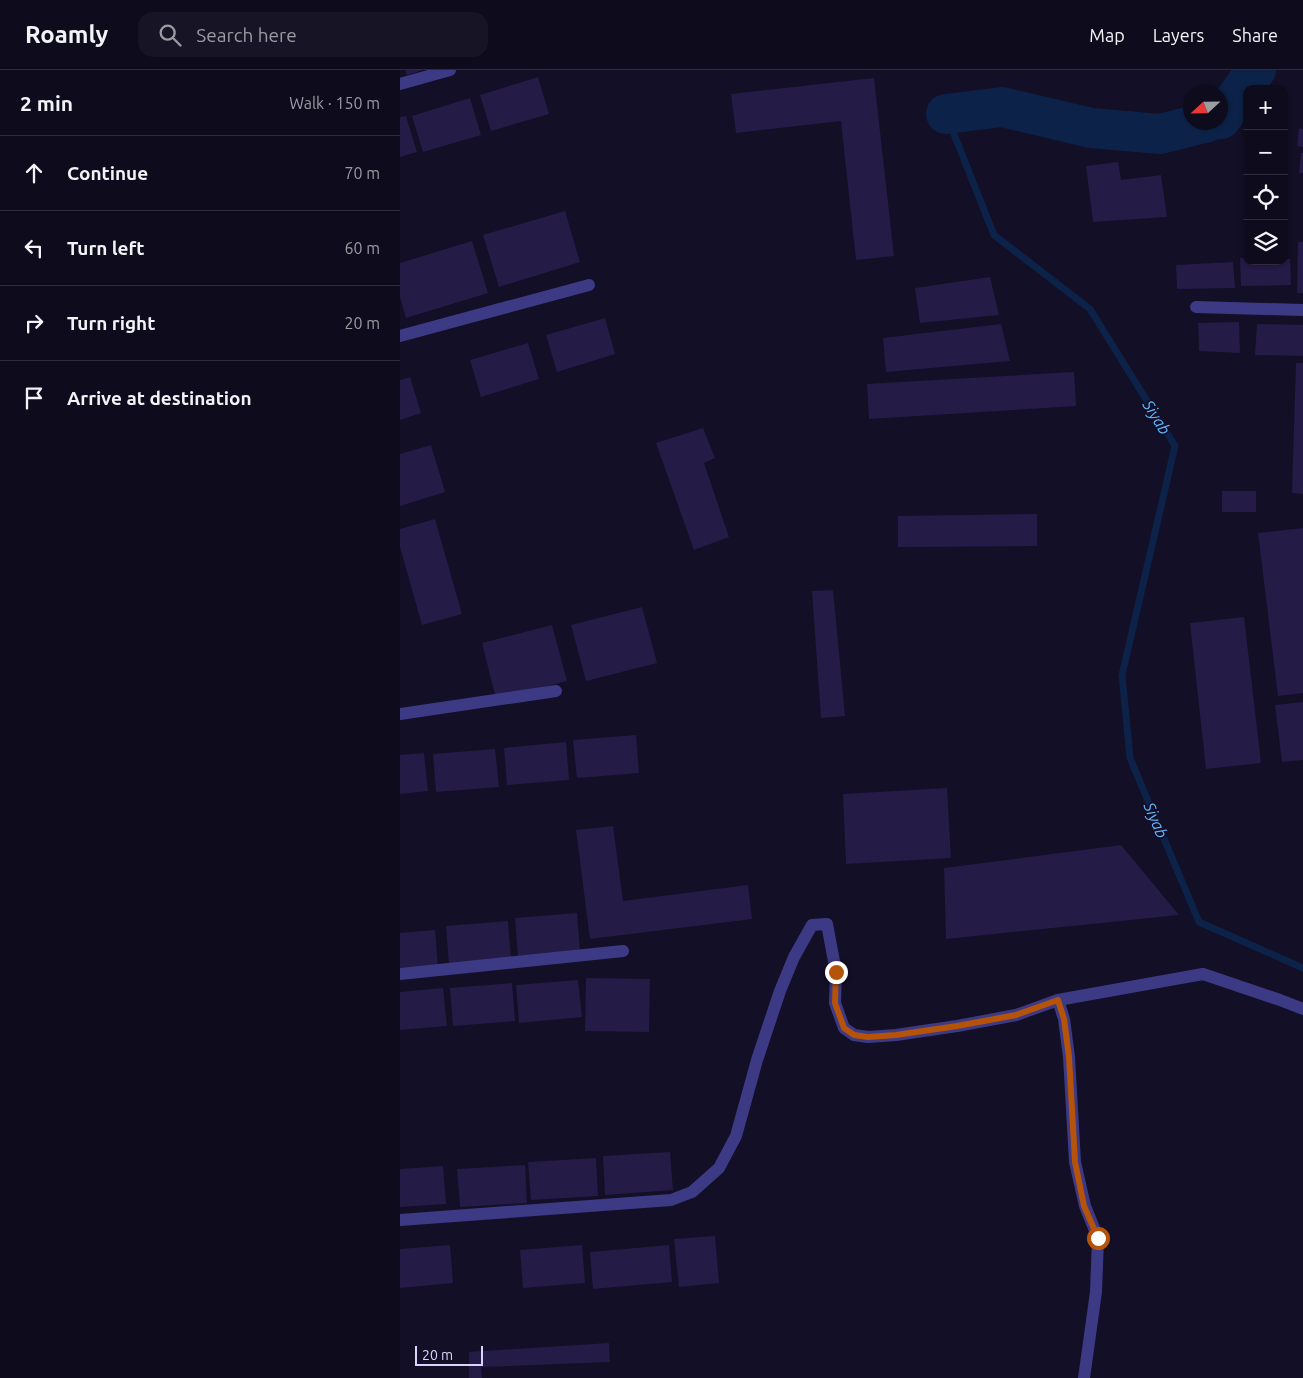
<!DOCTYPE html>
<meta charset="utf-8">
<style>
:root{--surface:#0e0b1c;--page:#171425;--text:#f1f3f6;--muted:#9b9ba3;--line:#2e2b3b}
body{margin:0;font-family:Ubuntu,sans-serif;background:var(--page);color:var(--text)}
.controls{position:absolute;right:15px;top:15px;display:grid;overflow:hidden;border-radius:10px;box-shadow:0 1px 4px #0004}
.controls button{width:45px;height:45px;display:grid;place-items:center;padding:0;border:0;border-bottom:1px solid var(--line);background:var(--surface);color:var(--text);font:25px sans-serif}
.compass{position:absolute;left:783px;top:15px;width:45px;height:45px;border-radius:50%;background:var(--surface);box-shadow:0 1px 4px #0004;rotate:248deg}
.scale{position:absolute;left:15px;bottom:12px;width:68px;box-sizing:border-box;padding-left:5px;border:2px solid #d9d4ff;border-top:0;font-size:14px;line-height:18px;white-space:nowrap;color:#d9d4ff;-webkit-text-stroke:4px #130f26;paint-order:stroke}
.stop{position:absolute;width:15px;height:15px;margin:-11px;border:4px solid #b45309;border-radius:50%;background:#fff}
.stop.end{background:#b45309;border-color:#fff;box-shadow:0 1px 5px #0008}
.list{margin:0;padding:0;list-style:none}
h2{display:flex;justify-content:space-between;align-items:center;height:65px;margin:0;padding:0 20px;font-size:21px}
h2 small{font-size:16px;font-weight:400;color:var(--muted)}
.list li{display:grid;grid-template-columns:32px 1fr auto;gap:15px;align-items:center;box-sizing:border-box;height:75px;padding:0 20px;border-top:1px solid var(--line)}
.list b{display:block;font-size:19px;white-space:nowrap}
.list em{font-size:16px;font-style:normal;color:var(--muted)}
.icon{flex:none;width:28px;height:28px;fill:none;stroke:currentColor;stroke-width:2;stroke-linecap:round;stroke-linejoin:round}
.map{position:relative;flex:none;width:903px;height:1308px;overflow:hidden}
header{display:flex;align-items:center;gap:30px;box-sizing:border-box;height:70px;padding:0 25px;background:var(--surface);border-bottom:1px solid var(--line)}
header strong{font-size:24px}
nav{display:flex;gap:28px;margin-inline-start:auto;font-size:18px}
.search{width:350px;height:45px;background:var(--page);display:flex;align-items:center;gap:12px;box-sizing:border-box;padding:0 18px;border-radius:15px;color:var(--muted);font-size:19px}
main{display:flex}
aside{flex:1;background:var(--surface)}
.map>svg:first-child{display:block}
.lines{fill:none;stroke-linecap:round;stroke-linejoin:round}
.stream{stroke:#0c2248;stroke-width:7}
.river{stroke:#0c2248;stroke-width:40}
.building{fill:#241b47}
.minor{stroke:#3d3a85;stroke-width:12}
.route{stroke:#b45309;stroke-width:6}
.labels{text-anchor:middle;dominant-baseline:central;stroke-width:4;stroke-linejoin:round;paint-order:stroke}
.water-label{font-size:16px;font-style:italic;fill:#62b6ff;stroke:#130f26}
</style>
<header>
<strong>Roamly</strong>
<div class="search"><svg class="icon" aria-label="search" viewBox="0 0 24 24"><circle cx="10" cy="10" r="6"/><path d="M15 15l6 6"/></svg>Search here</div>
<nav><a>Map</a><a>Layers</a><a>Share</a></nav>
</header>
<main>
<aside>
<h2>2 min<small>Walk · 150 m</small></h2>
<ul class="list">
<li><svg class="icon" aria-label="ahead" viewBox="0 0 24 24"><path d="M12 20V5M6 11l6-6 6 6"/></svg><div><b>Continue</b></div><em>70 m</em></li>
<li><svg class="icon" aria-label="left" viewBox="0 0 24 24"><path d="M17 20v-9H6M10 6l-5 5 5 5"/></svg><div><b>Turn left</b></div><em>60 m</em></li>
<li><svg class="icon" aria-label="right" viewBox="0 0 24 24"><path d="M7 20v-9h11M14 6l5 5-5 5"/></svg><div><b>Turn right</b></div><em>20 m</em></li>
<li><svg class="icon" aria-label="arrive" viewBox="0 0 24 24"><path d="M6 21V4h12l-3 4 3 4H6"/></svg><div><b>Arrive at destination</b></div></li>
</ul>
</aside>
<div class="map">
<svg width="903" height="1308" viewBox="0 0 903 1308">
<rect width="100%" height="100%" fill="#130f26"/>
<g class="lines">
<path class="stream" d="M546 44 594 165 690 239 775 376 722 605 730 688 799 852 903 898"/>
<g class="river">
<path d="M546 44 602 37 691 58 760 64 808 52"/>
<path d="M821 49 856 0"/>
</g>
</g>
<g class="building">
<path d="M5 0H23L7 5Z"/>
<path d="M138 7 149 44 91 61 80 25Z"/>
<path d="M474 8 494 186 456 190 441 51 336 63 331 24Z"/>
<path d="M70 28 81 65 23 82 12 46Z"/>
<path d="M6 46 17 82 0 87V47Z"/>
<path d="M899 58 903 59V77L897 76Z"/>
<path d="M901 83H903V103H899Z"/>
<path d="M718 92 721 110 761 105 767 147 693 152 686 96Z"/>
<path d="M165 141 180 192 99 217 83 165Z"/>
<path d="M72 171 88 223 6 248 0 227V193Z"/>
<path d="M898 172H903V223H897Z"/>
<path d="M840 188H847V191H884V189H890L891 215 841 216Z"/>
<path d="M833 192 835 218 777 219 776 195Z"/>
<path d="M590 207 599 245 520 253 515 218Z"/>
<path d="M205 248 215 284 157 302 146 265Z"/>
<path d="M839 252 840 283 799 281 798 253Z"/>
<path d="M601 254 610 291 486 302 483 268Z"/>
<path d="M857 254 903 255V286L855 285Z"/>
<path d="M128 273 139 309 81 327 70 290Z"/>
<path d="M896 293H903V424L892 423Z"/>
<path d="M674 302 676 336 469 349 467 314Z"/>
<path d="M10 307 21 343 0 350V310Z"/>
<path d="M303 358 315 388 304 393 329 467 294 480 256 373Z"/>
<path d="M31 375 45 422 0 436V384Z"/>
<rect x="822" y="421" width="34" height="21"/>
<path d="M637 444V476L498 477V446Z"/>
<path d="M35 449 62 544 22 555 0 477V459Z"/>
<path d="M903 458V623L878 626 858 463Z"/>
<path d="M433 520 445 646 421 648 412 521Z"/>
<path d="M242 537 257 593 186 611 171 555Z"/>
<path d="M844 547 861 693 806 699 790 553Z"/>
<path d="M152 555 167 611 96 629 82 573Z"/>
<path d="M903 632V690L882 692 875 635Z"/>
<path d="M236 665 239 703 177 708 173 670Z"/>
<path d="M166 672 169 710 107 715 104 678Z"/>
<path d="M95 679 99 717 36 722 33 684Z"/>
<path d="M24 683 28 721 0 724V685Z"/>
<path d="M547 718 551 788 446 794 443 724Z"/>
<path d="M213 756 223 831 348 815 352 849 190 869 176 760Z"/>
<path d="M721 775 779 845 546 869 544 798Z"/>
<path d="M177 843 180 881 118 886 115 848Z"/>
<path d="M108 851 111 889 49 894 46 856Z"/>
<path d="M35 860 38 898 0 901V863Z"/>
<path d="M186 908 250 909 249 962 185 961Z"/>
<path d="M178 910 182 947 119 953 116 915Z"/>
<path d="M112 913 115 951 53 956 50 918Z"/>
<path d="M43 918 47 956 0 960V922Z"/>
<path d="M270 1082 273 1120 205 1125 203 1086Z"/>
<path d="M196 1088 198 1126 131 1130 128 1092Z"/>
<path d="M125 1095 127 1133 60 1137 57 1099Z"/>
<path d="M43 1096 46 1134 0 1137V1099Z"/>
<path d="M315 1166 319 1213 279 1217 274 1169Z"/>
<path d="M50 1175 53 1213 0 1218V1179Z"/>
<path d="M182 1175 185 1213 123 1218 120 1180Z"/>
<path d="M269 1175 272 1212 193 1219 190 1182Z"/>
<path d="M209 1273 210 1292 81 1297 82 1308H69V1282Z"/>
</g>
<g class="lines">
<g class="minor">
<path d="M0 14 50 0"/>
<path d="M796 237 903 240"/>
<path d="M0 266 189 215"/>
<path d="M0 644 156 621"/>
<path d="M0 904 223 881"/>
<path d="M658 930 803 904 880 930 903 939"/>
<path d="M0 1150 271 1130 292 1122 319 1098 336 1066 357 990 380 921 394 887 412 855 427 854 436 902 435 933 444 958 454 965 468 967 496 965 557 956 616 945 658 930 664 949 669 987 675 1092 685 1136 698 1168 696 1222 684 1308"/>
</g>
</g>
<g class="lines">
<path class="route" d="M436 902 435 933 444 958 454 965 468 967 496 965 557 956 616 945 658 930 664 949 669 987 675 1092 684 1136 698 1168"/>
</g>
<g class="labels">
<g class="water-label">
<text transform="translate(757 347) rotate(58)">Siyab</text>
<text transform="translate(756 750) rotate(67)">Siyab</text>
</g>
</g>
</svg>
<div class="controls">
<button>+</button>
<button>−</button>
<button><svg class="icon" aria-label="locate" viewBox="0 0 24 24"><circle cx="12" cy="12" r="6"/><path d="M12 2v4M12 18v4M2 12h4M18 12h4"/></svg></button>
<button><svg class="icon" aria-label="layers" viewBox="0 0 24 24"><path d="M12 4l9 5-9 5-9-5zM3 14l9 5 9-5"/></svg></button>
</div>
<svg class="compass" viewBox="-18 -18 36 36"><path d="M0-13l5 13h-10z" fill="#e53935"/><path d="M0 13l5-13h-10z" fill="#9b9ba3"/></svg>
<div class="scale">20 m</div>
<div class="stop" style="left:698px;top:1168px"></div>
<div class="stop end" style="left:436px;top:902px"></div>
</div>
</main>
